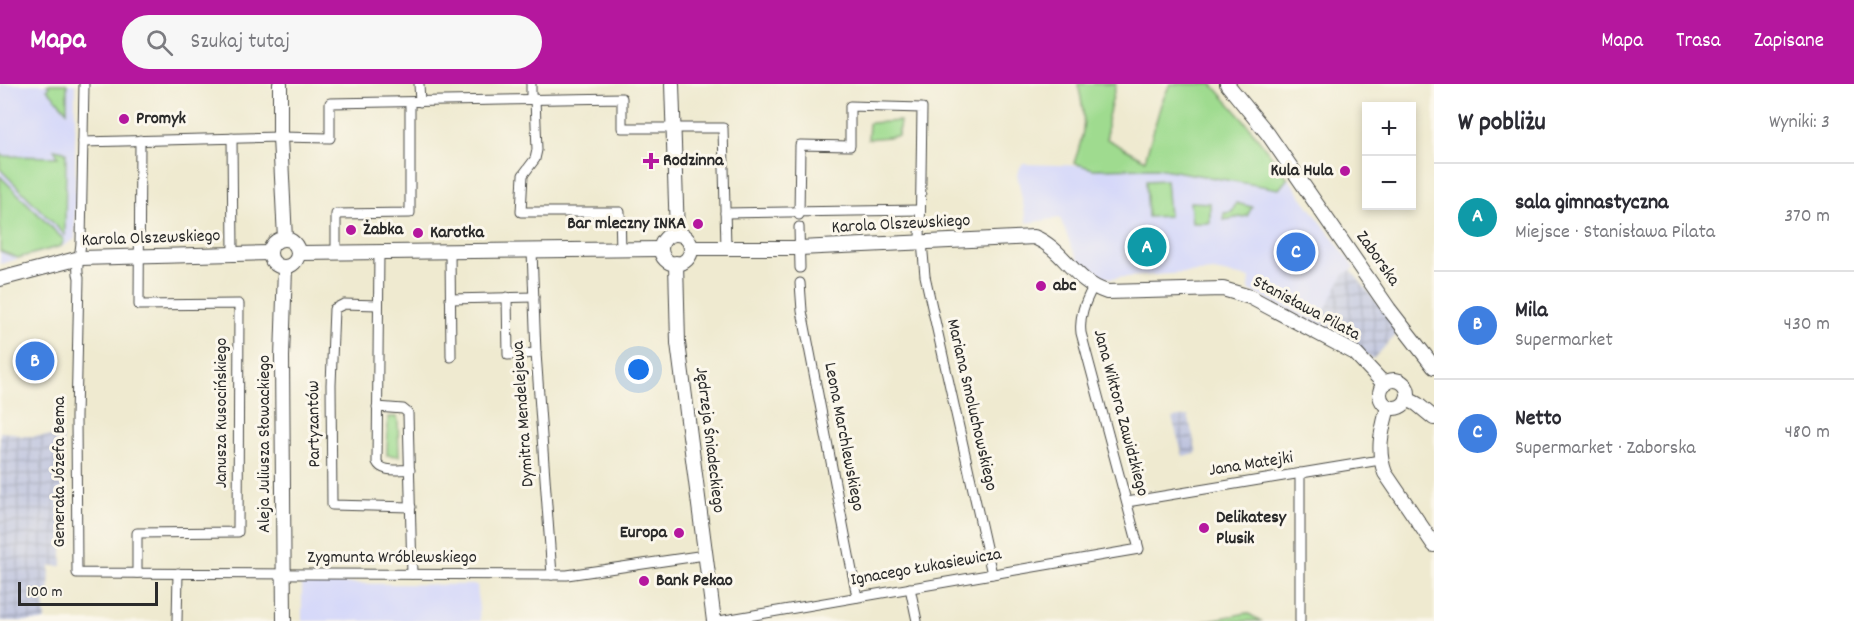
<!DOCTYPE html>
<html lang="pl">
<meta charset="utf-8">
<style>
:root{--surface:#fff;--page:#f7f7f7;--text:#2b2b33;--muted:#7c7c81;--line:#e1e1e2;--accent:#b5179e}
body{margin:0;font-family:Dekko,sans-serif;background:var(--page);color:var(--text)}
.controls{position:absolute;right:18px;top:18px;display:grid;overflow:hidden;border-radius:0px;box-shadow:0 3px 9px #0003}
.controls button{width:54px;height:54px;display:grid;place-items:center;padding:0;border:0;border-bottom:2px solid var(--line);background:var(--surface);color:var(--text);font:30px sans-serif}
.scale{position:absolute;left:18px;bottom:15px;width:140px;box-sizing:border-box;padding-left:6px;border:3px solid #2b2b2b;border-top:0;font-size:16px;line-height:21px;white-space:nowrap;color:#2b2b2b;-webkit-text-stroke:4px #fbf7ec;paint-order:stroke}
.you{position:absolute;left:639px;top:286px;width:21px;height:21px;margin:-15px;border:4px solid #fff;border-radius:50%;background:#1a73e8;box-shadow:0 0 0 9px #1a73e833}
.badge{display:grid;place-items:center;width:39px;height:39px;border-radius:50%;background:var(--accent);color:#fff;font-size:20px;font-weight:700}
.pin{position:absolute;translate:-50% -50%;border:3px solid #fff;box-shadow:0 2px 6px #0006}
.list{margin:0;padding:0;list-style:none}
h2{display:flex;justify-content:space-between;align-items:center;height:78px;margin:0;padding:0 24px;font-size:26px}
h2 small{font-size:20px;font-weight:400;color:var(--muted)}
.list li{display:grid;grid-template-columns:39px 1fr auto;gap:18px;align-items:center;box-sizing:border-box;height:108px;padding:0 24px;border-top:2px solid var(--line)}
.list b{display:block;font-size:22px;white-space:nowrap}
.list p{margin:0;font-size:20px;white-space:nowrap;color:var(--muted)}
.list em{font-size:20px;font-style:normal;color:var(--muted)}
.icon{flex:none;width:33px;height:33px;fill:none;stroke:currentColor;stroke-width:2;stroke-linecap:round;stroke-linejoin:round}
.map{position:relative;flex:none;width:1434px;height:537px;overflow:hidden}
header{display:flex;align-items:center;gap:36px;box-sizing:border-box;height:84px;padding:0 30px;background:var(--accent);color:#fff}
header strong{font-size:28px}
nav{display:flex;gap:33px;margin-inline-start:auto;font-size:21px}
.search{width:420px;height:54px;background:var(--page);display:flex;align-items:center;gap:15px;box-sizing:border-box;padding:0 21px;border-radius:33px;color:var(--muted);font-size:22px}
main{display:flex}
aside{flex:1;background:var(--surface)}
.map>svg:first-child{display:block}
.built{fill:#d5d8f9}
.industrial{fill:url(#industrial-grid)}
.green{fill:#9fdb8f;stroke:#65835d;stroke-width:1.5}
.lines{fill:none;stroke-linecap:round;stroke-linejoin:round}
.street-casing{stroke:#484844;stroke-width:11}
.secondary-casing{stroke:#484844;stroke-width:16}
.street{stroke:#fff;stroke-width:9}
.secondary{stroke:#fff;stroke-width:14}
.poi-dot{fill:#b5179e;stroke:#fbf7ec;stroke-width:2}
.labels{text-anchor:middle;dominant-baseline:central;stroke-width:6;stroke-linejoin:round;paint-order:stroke}
.poi-label{font-size:18px;font-weight:bold;fill:#2b2b2b;stroke:#fbf7ec;text-anchor:start}
.street-label{font-size:18px;fill:#2b2b2b;stroke:#fbf7ec}
</style>
<header>
<strong>Mapa</strong>
<div class="search"><svg class="icon" aria-label="search" viewBox="0 0 24 24"><circle cx="10" cy="10" r="6"/><path d="M15 15l6 6"/></svg>Szukaj tutaj</div>
<nav><a>Mapa</a><a>Trasa</a><a>Zapisane</a></nav>
</header>
<main>
<div class="map">
<svg width="1434" height="537" viewBox="0 0 1434 537">
<defs>
<pattern id="industrial-grid" width="8" height="8" patternUnits="userSpaceOnUse" patternTransform="scale(1.5)"><rect width="8" height="8" fill="#bdc3de"/><path d="M0 4h8M4 0v8" fill="none" stroke="#9a9fb4"/></pattern>
</defs>
<rect width="100%" height="100%" fill="#fbf7ec"/>
<filter id="ink" filterUnits="userSpaceOnUse"><feTurbulence type="fractalNoise" baseFrequency=".0167" numOctaves="2"/><feDisplacementMap in="SourceGraphic" scale="12" xChannelSelector="R" yChannelSelector="G"/><feConvolveMatrix kernelMatrix="1 2 1 2 8 2 1 2 1" color-interpolation-filters="sRGB"/></filter>
<filter id="wash" filterUnits="userSpaceOnUse"><feTurbulence type="fractalNoise" baseFrequency=".008" numOctaves="4" result="noise"/><feDisplacementMap in="SourceGraphic" scale="24" xChannelSelector="R" yChannelSelector="G"/><feGaussianBlur stdDeviation="1.35" result="paint"/><feColorMatrix in="noise" values="0 0 0 0 0 0 0 0 0 0 0 0 0 0 0 0 0 1.4 0 .05"/><feComposite in="paint" operator="in"/></filter>
<g filter="url(#wash)">
<rect width="100%" height="100%" fill="#efead0"/>
<g class="built">
<path d="M0 0H75V155L62 163 0 180Z"/>
<path d="M1022 80 1157 84 1279 105 1288 94 1355 184 1343 191 1319 244 1249 206 1250 194 1214 187 1111 194 1095 191 1083 184 1071 162 1060 134 1027 139 1017 90Z"/>
<path d="M302 499 477 501 480 537H302Z"/>
</g>
<g class="industrial">
<path d="M1351 186 1400 247 1373 275 1319 244 1321 234 1343 191Z"/>
<path d="M1188 332 1197 369 1183 372 1172 334Z"/>
<path d="M0 348 14 349 22 352H63L62 482H50L49 516H44L45 537H0Z"/>
</g>
<g class="green">
<path d="M47 0H67V27L47 5 50 3Z"/>
<path d="M1078 0H1116L1107 37V55L1145 76 1161 20 1170 0H1212L1244 36 1288 94 1279 105 1157 84 1093 85 1074 79C1086 46 1086 34 1078 0Z"/>
<path d="M900 37 898 52 868 55 869 39Z"/>
<path d="M54 65 64 67 66 69 65 151 0 85V68L2 72 58 73Z"/>
<path d="M0 92 64 156 61 162 18 174 0 167Z"/>
<path d="M1166 96 1169 132 1148 133 1146 97Z"/>
<path d="M1190 118 1210 119V139H1192Z"/>
<path d="M1236 119 1252 123 1247 132 1223 136 1224 129 1232 128Z"/>
<path d="M388 333H396L398 336 399 372 387 371Z"/>
<path d="M1247 529 1261 537H1204Z"/>
</g>
</g>
<g filter="url(#ink)">
<g class="lines">
<defs>
<g id="street">
<path d="M84 0 81 157C81 169 75 182 79 194L76 333 77 489 567 491 705 471"/>
<path d="M419 0 420 18"/>
<path d="M531 0V15"/>
<path d="M535 15 537 66 535 75 523 91 521 128H620L621 166"/>
<path d="M232 54 233 170"/>
<path d="M83 58 280 53 330 54V19L622 14V44H723L726 164"/>
<path d="M725 129 920 126"/>
<path d="M799 131 800 61 850 62V22L922 24 920 159"/>
<path d="M799 143 800 184"/>
<path d="M922 158 925 192 992 490"/>
<path d="M532 167 536 269 552 491"/>
<path d="M379 168 377 378C382 389 399 385 410 386"/>
<path d="M450 168 451 273"/>
<path d="M336 169V130L410 129V19"/>
<path d="M800 199 802 227 857 513"/>
<path d="M507 213 508 271 536 269"/>
<path d="M450 215 534 213"/>
<path d="M378 221 344 220 334 225 331 301 332 421 411 423"/>
<path d="M377 323 403 325 408 329 412 490"/>
<path d="M1127 418 1380 376"/>
<path d="M137 489V449L238 448 239 220 139 221 140 56"/>
<path d="M910 504 917 537"/>
<path d="M177 537 178 489"/>
<path d="M719 537 1139 465 1081 249C1079 232 1085 218 1093 203"/>
<path d="M1300 537V389"/>
</g>
<g id="secondary">
<path d="M280 0V53L285 155"/>
<path d="M672 0 677 150"/>
<path d="M1227 0 1268 50 1389 225 1434 283"/>
<circle cx="676" cy="165" r="15"/>
<circle cx="284" cy="169" r="14"/>
<path d="M691 164H799L1034 153C1064 165 1074 198 1107 208L1223 205 1250 213 1355 269 1384 300"/>
<path d="M299 169 661 165"/>
<path d="M676 179 678 259 714 537"/>
<path d="M0 195 80 174 270 169"/>
<circle cx="1394" cy="310" r="14"/>
<path d="M1407 315 1417 320 1434 334"/>
<path d="M1388 323C1382 346 1376 365 1385 389L1434 461"/>
<path d="M284 537 282 273 285 184"/>
</g>
</defs>
<use href="#street" class="street-casing"/>
<use href="#secondary" class="secondary-casing"/>
<use href="#street" class="street"/>
<use href="#secondary" class="secondary"/>
</g>
</g>
<g class="poi-dot">
<circle cx="124" cy="35" r="6"/>
<path d="M648 68h6v6h6v6h-6v6h-6v-6h-6v-6h6z"/>
<circle cx="1345" cy="87" r="6"/>
<circle cx="698" cy="140" r="6"/>
<circle cx="351" cy="146" r="6"/>
<circle cx="418" cy="149" r="6"/>
<circle cx="1041" cy="202" r="6"/>
<circle cx="1204" cy="444" r="6"/>
<circle cx="679" cy="449" r="6"/>
<circle cx="644" cy="497" r="6"/>
</g>
<g class="labels">
<g class="poi-label">
<text x="136" y="35">Promyk</text>
<text x="663" y="77">Rodzinna</text>
<text x="1333" y="87" text-anchor="end">Kula Hula</text>
<text x="686" y="140" text-anchor="end">Bar mleczny INKA</text>
<text x="363" y="146">Żabka</text>
<text x="430" y="149">Karotka</text>
<text x="1053" y="202">abc</text>
<text x="1216" y="434">Delikatesy<tspan x="1216" dy="21">Plusik</tspan></text>
<text x="667" y="449" text-anchor="end">Europa</text>
<text x="656" y="497">Bank Pekao</text>
</g>
<g class="street-label">
<text transform="translate(901 141) rotate(-3)">Karola Olszewskiego</text>
<text transform="translate(151 155) rotate(-2)">Karola Olszewskiego</text>
<text transform="translate(1377 175) rotate(55)">Zaborska</text>
<text transform="translate(1306 225) rotate(28)">Stanisława Pilata</text>
<text transform="translate(971 321) rotate(77)">Mariana Smoluchowskiego</text>
<text transform="translate(222 329) rotate(-90)">Janusza Kusocińskiego</text>
<text transform="translate(1120 329) rotate(75)">Jana Wiktora Zawidzkiego</text>
<text transform="translate(524 330) rotate(-94)">Dymitra Mendelejewa</text>
<text transform="translate(315 340) rotate(-91)">Partyzantów</text>
<text transform="translate(843 353) rotate(79)">Leona Marchlewskiego</text>
<text transform="translate(709 356) rotate(83)">Jędrzeja Śniadeckiego</text>
<text transform="translate(265 360) rotate(-90)">Aleja Juliusza Słowackiego</text>
<text transform="translate(1251 381) rotate(-9)">Jana Matejki</text>
<text transform="translate(60 388) rotate(-90)">Generała Józefa Bema</text>
<text x="392" y="474">Zygmunta Wróblewskiego</text>
<text transform="translate(926 484) rotate(-10)">Ignacego Łukasiewicza</text>
</g>
</g>
</svg>
<div class="controls">
<button>+</button>
<button>−</button>
</div>
<div class="scale">100 m</div>
<div class="you"></div>
<div class="pin badge" style="left:1147px;top:163px;background:#0f9aa8">A</div>
<div class="pin badge" style="left:35px;top:277px;background:#3f7fe0">B</div>
<div class="pin badge" style="left:1296px;top:168px;background:#3f7fe0">C</div>
</div>
<aside>
<h2>W pobliżu<small>Wyniki: 3</small></h2>
<ul class="list">
<li><span class="badge" style="background:#0f9aa8">A</span><div><b>sala gimnastyczna</b><p>Miejsce · Stanisława Pilata</p></div><em>370 m</em></li>
<li><span class="badge" style="background:#3f7fe0">B</span><div><b>Mila</b><p>Supermarket</p></div><em>430 m</em></li>
<li><span class="badge" style="background:#3f7fe0">C</span><div><b>Netto</b><p>Supermarket · Zaborska</p></div><em>480 m</em></li>
</ul>
</aside>
</main>
